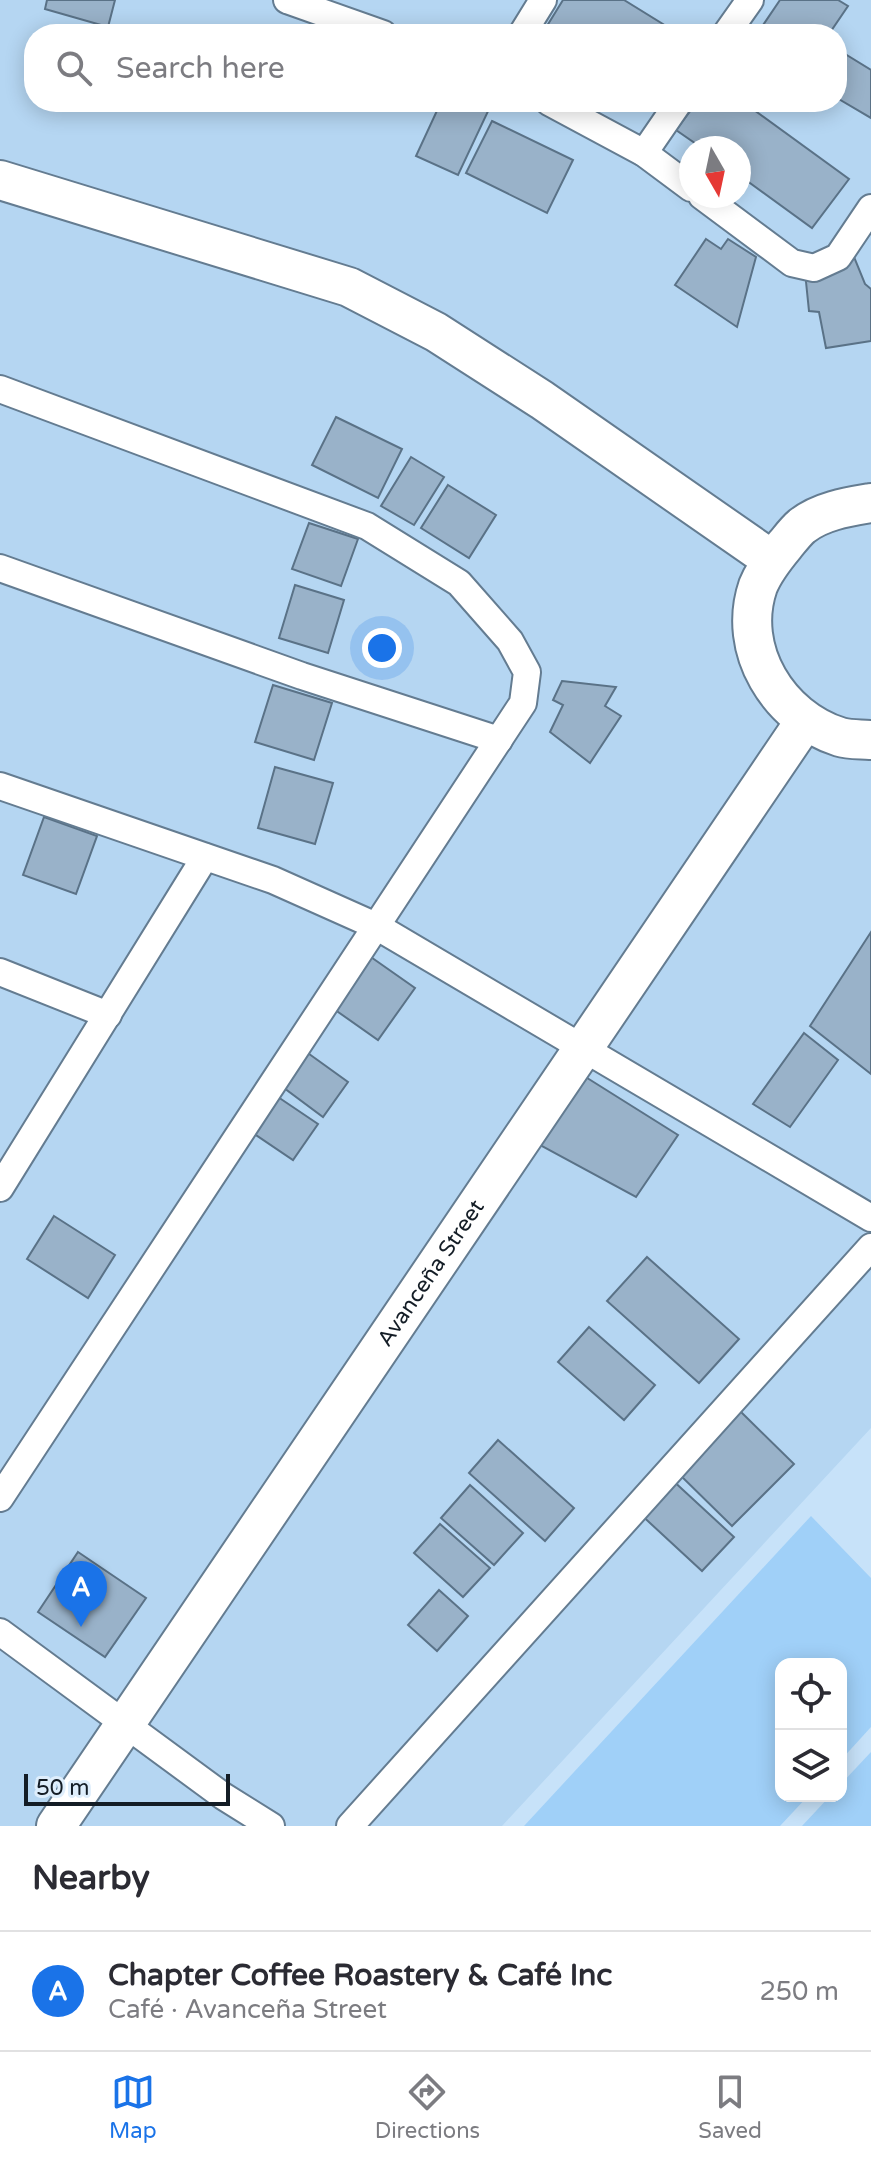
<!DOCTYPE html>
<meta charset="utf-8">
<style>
:root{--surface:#fff;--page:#f2f2f3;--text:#2b2b33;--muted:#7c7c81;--line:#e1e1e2;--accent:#1a73e8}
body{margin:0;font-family:"Varela Round",sans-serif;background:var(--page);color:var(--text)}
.controls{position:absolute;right:24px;bottom:24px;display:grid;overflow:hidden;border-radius:16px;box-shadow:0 4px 20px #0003}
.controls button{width:72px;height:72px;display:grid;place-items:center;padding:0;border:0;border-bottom:2px solid var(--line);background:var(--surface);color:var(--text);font:40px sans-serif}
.compass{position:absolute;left:679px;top:136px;width:72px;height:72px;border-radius:50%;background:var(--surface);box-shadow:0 4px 20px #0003;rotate:171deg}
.scale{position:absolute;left:24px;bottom:20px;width:206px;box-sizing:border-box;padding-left:8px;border:4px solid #141d26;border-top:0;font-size:22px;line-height:28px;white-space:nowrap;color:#141d26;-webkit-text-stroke:6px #deeefc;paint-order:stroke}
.you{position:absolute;left:382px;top:648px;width:28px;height:28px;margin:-20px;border:6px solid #fff;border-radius:50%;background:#1a73e8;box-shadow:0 0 0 12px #1a73e833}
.badge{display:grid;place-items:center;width:52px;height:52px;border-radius:50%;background:var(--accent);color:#fff;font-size:26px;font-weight:700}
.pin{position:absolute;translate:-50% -66px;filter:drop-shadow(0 2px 4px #0008)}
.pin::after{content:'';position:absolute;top:42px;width:28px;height:24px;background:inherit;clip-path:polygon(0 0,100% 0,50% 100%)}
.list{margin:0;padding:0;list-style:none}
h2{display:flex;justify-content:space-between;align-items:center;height:104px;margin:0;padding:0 32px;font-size:34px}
h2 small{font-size:26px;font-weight:400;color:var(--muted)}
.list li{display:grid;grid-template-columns:52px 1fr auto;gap:24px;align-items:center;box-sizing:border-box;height:120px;padding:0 32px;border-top:2px solid var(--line)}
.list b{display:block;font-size:30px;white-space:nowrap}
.list p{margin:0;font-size:26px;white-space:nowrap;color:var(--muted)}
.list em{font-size:26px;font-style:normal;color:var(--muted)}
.icon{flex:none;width:44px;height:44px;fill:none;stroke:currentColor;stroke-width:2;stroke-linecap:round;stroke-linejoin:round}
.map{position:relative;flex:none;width:871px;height:1826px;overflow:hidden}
.search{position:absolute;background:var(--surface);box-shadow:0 4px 20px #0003;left:24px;right:24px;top:24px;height:88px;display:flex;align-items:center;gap:20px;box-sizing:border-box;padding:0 28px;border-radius:32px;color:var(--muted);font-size:30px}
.sheet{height:224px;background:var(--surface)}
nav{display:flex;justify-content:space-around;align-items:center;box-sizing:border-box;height:112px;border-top:2px solid var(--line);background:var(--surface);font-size:22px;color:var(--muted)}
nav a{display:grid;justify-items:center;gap:4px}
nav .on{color:var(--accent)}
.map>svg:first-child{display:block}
.built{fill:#b5d6f2;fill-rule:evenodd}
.green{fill:#a0d0f8}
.building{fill:#99b2c9;stroke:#5a7287;stroke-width:2}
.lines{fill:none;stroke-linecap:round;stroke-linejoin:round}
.street-casing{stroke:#647c91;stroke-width:30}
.secondary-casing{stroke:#647c91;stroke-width:42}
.street{stroke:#fff;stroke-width:26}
.secondary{stroke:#fff;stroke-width:38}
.labels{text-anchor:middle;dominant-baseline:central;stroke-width:8;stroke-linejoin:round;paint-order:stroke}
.street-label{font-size:22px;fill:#141d26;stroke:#deeefc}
</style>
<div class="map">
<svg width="871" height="1826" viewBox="0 0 871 1826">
<rect width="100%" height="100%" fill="#c7e2f9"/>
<path class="built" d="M0 0H871V1428L502 1826H0ZM34 34H837V102H34ZM691 148H739V196H691Z"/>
<g class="green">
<path d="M811 1516 871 1578V1727L841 1760V1664H781V1796H808L780 1826H524Z"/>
<path d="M871 1752V1826H802L830 1796H841V1784Z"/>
</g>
<g class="building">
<path d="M47 0H115L108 27 45 9Z"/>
<path d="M563 0H624L679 34H542Z"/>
<path d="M780 0H838L848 6 829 34H757Z"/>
<path d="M837 49 871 70V118L837 98Z"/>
<path d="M441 102H480L490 107 458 175 416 156Z"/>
<path d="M697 102H743L849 179 812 228 739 175V148H702L676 130Z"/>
<path d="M492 121 573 160 547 213 466 173Z"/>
<path d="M706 239 721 249 728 239 756 257 737 327 675 285Z"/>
<path d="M852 252 865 284 871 289V341L826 348 819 312 809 311 805 272Z"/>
<path d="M336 417 402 449 378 498 312 465Z"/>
<path d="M411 457 444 477 414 525 381 506Z"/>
<path d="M448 485 496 515 469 558 421 528Z"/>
<path d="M309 523 358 539 341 586 292 569Z"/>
<path d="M295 585 344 600 328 653 279 638Z"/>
<path d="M562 681 616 687 605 706 621 716 590 763 550 732 563 705 553 700Z"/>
<path d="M273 685 332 703 314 760 255 742Z"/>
<path d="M275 767 333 783 315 844 258 828Z"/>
<path d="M44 817 97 836 76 894 23 875Z"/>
<path d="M871 932V1074L810 1026Z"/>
<path d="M368 955 415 988 378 1040 331 1007Z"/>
<path d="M804 1033 838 1060 790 1127 753 1104Z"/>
<path d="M305 1051 348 1082 323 1117 280 1085Z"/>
<path d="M584 1076 678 1135 636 1197 538 1144Z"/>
<path d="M275 1095 318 1124 293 1160 250 1131Z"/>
<path d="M54 1216 115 1255 88 1298 27 1259Z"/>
<path d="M647 1257 739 1339 699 1383 607 1301Z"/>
<path d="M589 1327 655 1385 624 1420 558 1362Z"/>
<path d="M739 1410 794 1464 732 1526 677 1472Z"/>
<path d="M498 1440 574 1508 545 1541 469 1473Z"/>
<path d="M669 1477 734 1537 702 1571 637 1511Z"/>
<path d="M470 1485 523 1533 494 1565 441 1518Z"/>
<path d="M440 1524 490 1568 463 1597 414 1553Z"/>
<path d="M78 1552 146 1598 105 1657 38 1612Z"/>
<path d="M439 1590 468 1616 437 1651 408 1625Z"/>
</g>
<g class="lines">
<defs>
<g id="street">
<path d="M287 0 383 34"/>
<path d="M522 34 543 0"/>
<path d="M726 34 750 0"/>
<path d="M549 102 644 153 691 188"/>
<path d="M644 153 679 102"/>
<path d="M702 196 792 263 814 268 838 257 871 208"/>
<path d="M0 389 367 526 459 583 510 641 527 672 523 703 0 1498"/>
<path d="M0 568 302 676 499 740"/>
<path d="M0 786 273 880 376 926 871 1218"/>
<path d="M0 972 108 1015"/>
<path d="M0 1188 205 857"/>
<path d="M0 1632 223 1796 271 1826"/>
<path d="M350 1826 871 1247"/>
</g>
<g id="secondary">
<path d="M0 180 349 287 436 332 542 400 772 560"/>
<path d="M871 503C847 507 821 511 802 526 796 531 790 539 785 545 775 557 764 571 758 586 736 650 779 718 840 737 850 740 861 739 871 740"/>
<path id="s1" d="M56 1826 805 721"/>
</g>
</defs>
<use href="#street" class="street-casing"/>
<use href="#secondary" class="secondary-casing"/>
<use href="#street" class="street"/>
<use href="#secondary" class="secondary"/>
</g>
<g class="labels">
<g class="street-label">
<text stroke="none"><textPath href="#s1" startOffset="668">Avanceña Street</textPath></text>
</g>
</g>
</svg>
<div class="controls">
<button><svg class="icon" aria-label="locate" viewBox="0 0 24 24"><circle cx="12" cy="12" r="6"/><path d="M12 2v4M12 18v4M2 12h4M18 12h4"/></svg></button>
<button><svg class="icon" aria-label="layers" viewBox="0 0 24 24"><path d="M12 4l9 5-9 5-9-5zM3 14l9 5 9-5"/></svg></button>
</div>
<svg class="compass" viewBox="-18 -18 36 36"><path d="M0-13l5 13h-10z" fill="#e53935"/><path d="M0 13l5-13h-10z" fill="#7c7c81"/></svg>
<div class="scale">50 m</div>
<div class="you"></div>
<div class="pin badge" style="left:81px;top:1627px">A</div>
<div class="search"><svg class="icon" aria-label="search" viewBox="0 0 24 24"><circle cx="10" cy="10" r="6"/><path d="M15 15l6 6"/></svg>Search here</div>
</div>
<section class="sheet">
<h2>Nearby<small></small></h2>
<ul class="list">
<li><span class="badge">A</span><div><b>Chapter Coffee Roastery &amp; Café Inc</b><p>Café · Avanceña Street</p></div><em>250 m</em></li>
</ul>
</section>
<nav>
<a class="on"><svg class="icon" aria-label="map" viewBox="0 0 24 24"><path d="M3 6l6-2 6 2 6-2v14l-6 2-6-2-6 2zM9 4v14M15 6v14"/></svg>Map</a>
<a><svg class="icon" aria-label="directions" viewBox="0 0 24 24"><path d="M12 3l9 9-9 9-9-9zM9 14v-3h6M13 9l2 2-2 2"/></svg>Directions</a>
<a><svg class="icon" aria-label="saved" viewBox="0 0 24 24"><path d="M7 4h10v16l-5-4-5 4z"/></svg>Saved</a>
</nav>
